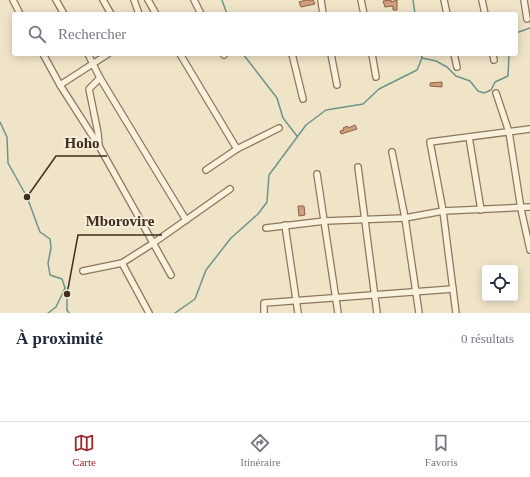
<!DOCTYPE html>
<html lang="fr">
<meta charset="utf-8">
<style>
:root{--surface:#fff;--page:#f6f6f7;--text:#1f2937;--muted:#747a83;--line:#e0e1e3;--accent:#9e2a2b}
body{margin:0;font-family:Georgia,serif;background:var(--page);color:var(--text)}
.controls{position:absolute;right:12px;bottom:12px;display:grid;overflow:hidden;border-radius:4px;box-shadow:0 2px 10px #0003}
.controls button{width:36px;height:36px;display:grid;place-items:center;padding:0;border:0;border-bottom:1px solid var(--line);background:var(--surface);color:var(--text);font:20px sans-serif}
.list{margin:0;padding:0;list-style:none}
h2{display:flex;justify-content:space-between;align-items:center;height:52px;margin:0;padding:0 16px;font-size:17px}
h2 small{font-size:13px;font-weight:400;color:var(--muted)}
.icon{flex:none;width:22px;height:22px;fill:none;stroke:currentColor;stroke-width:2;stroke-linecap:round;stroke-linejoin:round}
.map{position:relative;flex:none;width:530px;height:313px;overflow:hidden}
.search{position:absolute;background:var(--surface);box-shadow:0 2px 10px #0003;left:12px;right:12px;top:12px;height:44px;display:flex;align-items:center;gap:10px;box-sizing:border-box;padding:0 14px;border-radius:4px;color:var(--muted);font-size:15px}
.sheet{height:108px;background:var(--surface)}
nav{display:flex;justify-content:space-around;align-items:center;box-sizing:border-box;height:56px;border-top:1px solid var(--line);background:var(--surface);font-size:11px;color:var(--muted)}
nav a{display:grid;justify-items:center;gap:2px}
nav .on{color:var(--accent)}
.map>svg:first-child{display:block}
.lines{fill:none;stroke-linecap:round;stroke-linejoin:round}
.stream{stroke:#6f938a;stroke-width:1.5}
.building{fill:#cf9f7d;stroke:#8d5f41}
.minor-casing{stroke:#8d765c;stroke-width:8}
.minor{stroke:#faf1dc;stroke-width:5.5}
.leader{fill:none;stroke:#3d2e20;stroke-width:1.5}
.callout-dot{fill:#3d2e20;stroke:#f7eed8;stroke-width:1.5}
.callout-label{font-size:15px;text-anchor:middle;font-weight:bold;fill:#3d2e20;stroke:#f7eed8;stroke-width:4;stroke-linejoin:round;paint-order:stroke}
</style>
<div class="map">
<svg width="530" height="313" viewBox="0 0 530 313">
<rect width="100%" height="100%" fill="#f0e4c8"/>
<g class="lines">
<g class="stream">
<path d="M222 0 227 14"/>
<path d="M413 0 415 14"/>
<path d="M516 33 530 28"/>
<path d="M243 54 277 98 283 118 297 136"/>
<path d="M422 58 436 61 447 67 456 76 470 81 478 91 484 93 491 90 495 82 508 76 509 54"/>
<path d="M0 122 7 137 8 163 27 197 40 232 50 239 51 248 48 263 50 275 62 279 67 294V310L69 313"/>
<path d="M48 313 56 307 65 288"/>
<path d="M175 313 195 299 206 270 231 238 258 214 267 202 269 175 306 125 326 110 363 104 379 89 417 70 422 58 421 54"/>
</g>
</g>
<g class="building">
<path d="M306 0H313L315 4 301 7 299 2Z"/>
<path d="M391 0V2L397 0V10H393V6L385 7 383 1Z"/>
<path d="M442 82V87L430 86V83Z"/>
<path d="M355 125 357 129 341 134 340 131 344 130 343 128 347 126 348 128Z"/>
<path d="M298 206H304L305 215 299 216Z"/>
</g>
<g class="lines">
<defs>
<g id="minor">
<path d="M13 0 20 14"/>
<path d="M56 0 64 14"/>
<path d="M103 0 111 14"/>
<path d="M134 0 139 14"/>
<path d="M148 0 156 14"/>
<path d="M194 0 201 14"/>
<path d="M321 0 323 14"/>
<path d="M361 0 364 14"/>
<path d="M444 0 447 14"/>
<path d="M482 0 485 14"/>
<path d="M524 0 527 19"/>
<path d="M43 54 60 85 99 146 171 275"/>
<path d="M88 54 100 78 186 220"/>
<path d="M180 54 237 149"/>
<path d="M223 54 224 55"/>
<path d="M292 54 303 99"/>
<path d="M331 54 337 85"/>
<path d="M372 54 376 77"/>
<path d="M454 54 457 67"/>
<path d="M493 54 494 60"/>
<path d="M60 85 108 54"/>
<path d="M496 93 509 132 521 209 530 250"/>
<path d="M469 137 481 210"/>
<path d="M99 146 98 133 89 89 100 78"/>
<path d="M392 152 405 218 419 313"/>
<path d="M358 167 377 313"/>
<path d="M206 170 237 149 279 128"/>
<path d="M317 174 338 313"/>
<path d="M285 225 298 313"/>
<path d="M266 228 325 221 405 218 443 211 530 207"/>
<path d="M122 263 149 313"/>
<path d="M83 271 122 263 152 244 230 189"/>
<path d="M264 313V303L453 289"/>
<path d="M456 313 443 211 430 142 530 129"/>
</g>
</defs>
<use href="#minor" class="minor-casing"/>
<use href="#minor" class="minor"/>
</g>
<path class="leader" d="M27 197L56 156H107M67 294L78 235H162"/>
<g class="callout-dot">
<circle cx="27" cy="197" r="4"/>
<circle cx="67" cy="294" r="4"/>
</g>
<g class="callout-label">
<text x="82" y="148">Hoho</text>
<text x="120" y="226">Mborovire</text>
</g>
</svg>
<div class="controls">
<button><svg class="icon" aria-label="locate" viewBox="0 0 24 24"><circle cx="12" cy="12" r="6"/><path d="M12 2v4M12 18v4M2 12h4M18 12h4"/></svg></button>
</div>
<div class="search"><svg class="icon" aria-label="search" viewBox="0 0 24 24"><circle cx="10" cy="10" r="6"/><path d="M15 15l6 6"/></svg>Rechercher</div>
</div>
<section class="sheet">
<h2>À proximité<small>0 résultats</small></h2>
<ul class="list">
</ul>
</section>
<nav>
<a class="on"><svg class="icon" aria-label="map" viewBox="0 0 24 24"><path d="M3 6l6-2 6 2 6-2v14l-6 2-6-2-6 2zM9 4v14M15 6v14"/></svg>Carte</a>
<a><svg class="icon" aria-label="directions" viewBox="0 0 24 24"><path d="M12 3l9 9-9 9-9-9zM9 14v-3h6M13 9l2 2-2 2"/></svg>Itinéraire</a>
<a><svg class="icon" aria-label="saved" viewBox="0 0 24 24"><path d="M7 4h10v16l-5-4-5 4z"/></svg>Favoris</a>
</nav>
